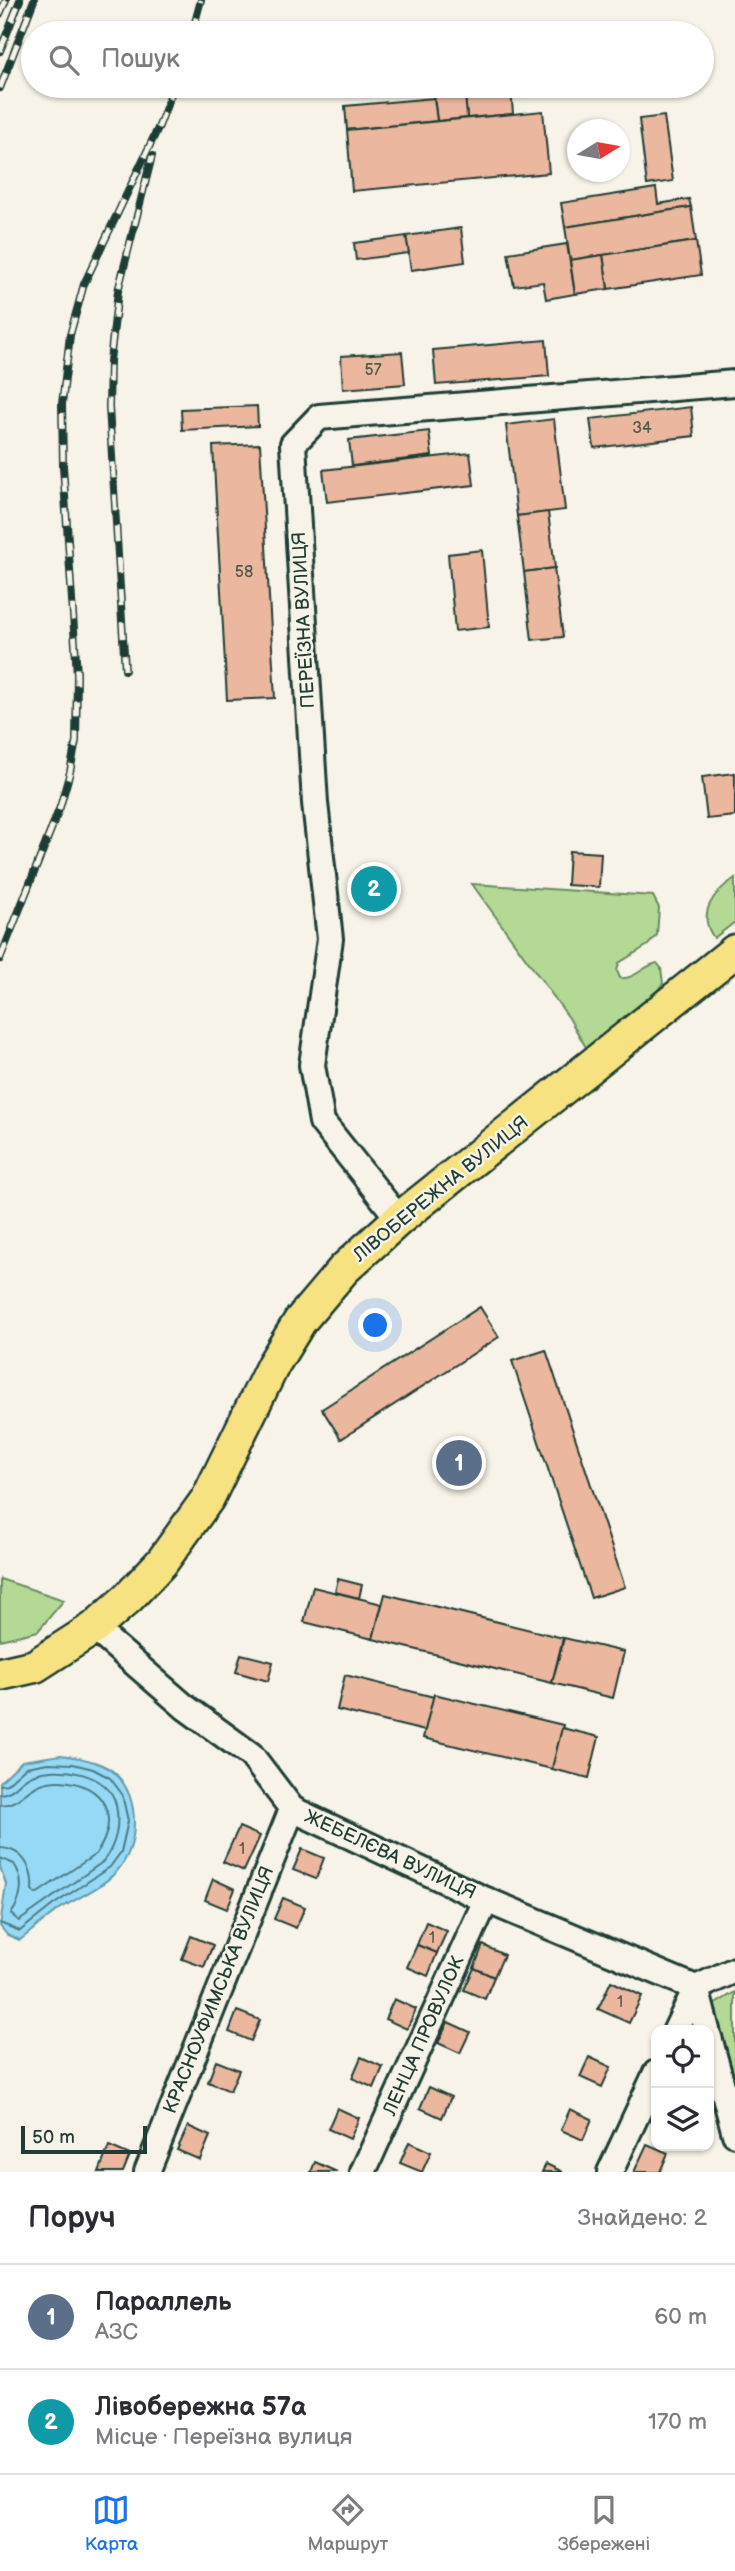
<!DOCTYPE html>
<html lang="uk">
<meta charset="utf-8">
<style>
:root{--surface:#fff;--page:#f2f2f3;--text:#2b2b33;--muted:#7c7c81;--line:#e1e1e2;--accent:#1a73e8}
body{margin:0;font-family:"Balsamiq Sans",sans-serif;background:var(--page);color:var(--text)}
.controls{position:absolute;right:21px;bottom:21px;display:grid;overflow:hidden;border-radius:14px;box-shadow:0 2px 5px #0004}
.controls button{width:63px;height:63px;display:grid;place-items:center;padding:0;border:0;border-bottom:2px solid var(--line);background:var(--surface);color:var(--text);font:35px sans-serif}
.compass{position:absolute;left:567px;top:119px;width:63px;height:63px;border-radius:50%;background:var(--surface);box-shadow:0 2px 5px #0004;rotate:79deg}
.scale{position:absolute;left:21px;bottom:18px;width:126px;box-sizing:border-box;padding-left:7px;border:4px solid #1f3d34;border-top:0;font-size:19px;line-height:24px;white-space:nowrap;color:#1f3d34;-webkit-text-stroke:5px #f7f3e8;paint-order:stroke}
.you{position:absolute;left:376px;top:1326px;width:24px;height:24px;margin:-18px;border:5px solid #fff;border-radius:50%;background:#1a73e8;box-shadow:0 0 0 10px #1a73e833}
.badge{display:grid;place-items:center;width:46px;height:46px;border-radius:50%;background:var(--accent);color:#fff;font-size:23px;font-weight:700}
.pin{position:absolute;translate:-50% -50%;border:4px solid #fff;box-shadow:0 2px 7px #0006}
.list{margin:0;padding:0;list-style:none}
h2{display:flex;justify-content:space-between;align-items:center;height:91px;margin:0;padding:0 28px;font-size:30px}
h2 small{font-size:23px;font-weight:400;color:var(--muted)}
.list li{display:grid;grid-template-columns:46px 1fr auto;gap:21px;align-items:center;box-sizing:border-box;height:105px;padding:0 28px;border-top:2px solid var(--line)}
.list b{display:block;font-size:26px;white-space:nowrap}
.list p{margin:0;font-size:23px;white-space:nowrap;color:var(--muted)}
.list em{font-size:23px;font-style:normal;color:var(--muted)}
.icon{flex:none;width:38px;height:38px;fill:none;stroke:currentColor;stroke-width:2;stroke-linecap:round;stroke-linejoin:round}
.map{position:relative;flex:none;width:735px;height:2172px;overflow:hidden}
.search{position:absolute;background:var(--surface);box-shadow:0 2px 5px #0004;left:21px;right:21px;top:21px;height:77px;display:flex;align-items:center;gap:18px;box-sizing:border-box;padding:0 24px;border-radius:38px;color:var(--muted);font-size:26px}
.sheet{height:301px;background:var(--surface)}
nav{display:flex;justify-content:space-around;align-items:center;box-sizing:border-box;height:98px;border-top:2px solid var(--line);background:var(--surface);font-size:19px;color:var(--muted)}
nav a{display:grid;justify-items:center;gap:4px}
nav .on{color:var(--accent)}
.map>svg:first-child{display:block}
.green{fill:#b4d994;stroke:#6a8b64;stroke-width:2}
.water{fill:#95d9f7;stroke:#669ba9;stroke-width:2}
.lines{fill:none;stroke-linecap:round;stroke-linejoin:round}
.shore{stroke:#4e7b82;stroke-width:2}
.building{fill:#ebb79e;stroke:#1f3d34;stroke-width:2}
.minor-casing{stroke:#1f3d34;stroke-width:30}
.major-casing{stroke:#1f3d34;stroke-width:37}
.minor{stroke:#f7f3e8;stroke-width:24}
.major{stroke:#f7e281;stroke-width:32}
.rail-casing{stroke:#1f3d34;stroke-width:8}
.rail{stroke:#f7f3e8;stroke-width:5;stroke-dasharray:16;stroke-linecap:butt}
.labels{text-anchor:middle;dominant-baseline:central;stroke-width:5;stroke-linejoin:round;paint-order:stroke}
.number-label{font-size:16px;fill:#525c4e}
.street-label{font-size:19px;fill:#1f3d34;stroke:#f7f3e8}
</style>
<div class="map">
<svg width="735" height="2172" viewBox="0 0 735 2172">
<rect width="100%" height="100%" fill="#f7f3e8"/>
<filter id="ink" filterUnits="userSpaceOnUse"><feTurbulence type="fractalNoise" baseFrequency=".0143" numOctaves="2"/><feDisplacementMap in="SourceGraphic" scale="14" xChannelSelector="R" yChannelSelector="G"/><feConvolveMatrix kernelMatrix="1 2 1 2 8 2 1 2 1" color-interpolation-filters="sRGB"/></filter>
<g filter="url(#ink)">
<g class="green">
<path d="M735 878V922L714 938C696 913 714 892 735 878Z"/>
<path d="M472 884 653 896 659 908 657 935 648 945 619 963 617 971 620 978C634 980 643 966 657 963L661 968 663 983 653 996 587 1049 569 1018Z"/>
<path d="M0 1579 64 1600 38 1631 0 1640Z"/>
<path d="M735 1992V2089L712 2006Z"/>
</g>
<path class="water" d="M61 1755C77 1757 103 1761 116 1774 140 1799 140 1846 116 1872 101 1888 77 1898 58 1910 45 1919 33 1930 20 1940L7 1935 0 1926 6 1884 0 1867V1782L22 1761Z"/>
<g class="lines">
<g class="shore">
<path d="M0 1785 7 1784 26 1767 48 1763 73 1764 93 1769 110 1778 122 1794 128 1821 121 1852 110 1867 53 1905 20 1931 0 1923"/>
<path d="M0 1794C15 1793 19 1780 32 1775 58 1765 109 1772 116 1805 120 1826 116 1843 104 1861L19 1921 11 1914C22 1899 25 1880 14 1864L0 1858"/>
<path d="M0 1805C25 1804 28 1780 60 1781 104 1783 122 1817 96 1854L36 1894 32 1891C34 1870 24 1849 0 1848"/>
</g>
</g>
<g class="building">
<path d="M449 86H511L513 114 467 118 465 93 450 94Z"/>
<path d="M465 93 467 118 437 121 434 96Z"/>
<path d="M434 98 437 121 347 130 345 106Z"/>
<path d="M543 111 549 173 352 191 347 130Z"/>
<path d="M664 116 673 181 647 185 639 119Z"/>
<path d="M656 188 658 204 689 199 691 207 565 227 561 203Z"/>
<path d="M691 207 696 241 570 260 565 227Z"/>
<path d="M461 228 465 262 411 270 406 236Z"/>
<path d="M406 236 409 253 356 260 354 243Z"/>
<path d="M696 241 701 275 608 289 603 255Z"/>
<path d="M567 244 575 294 546 299 543 282 514 286 508 253Z"/>
<path d="M603 255 608 289 575 294 570 260Z"/>
<path d="M546 340 549 376 436 385 433 350Z"/>
<path d="M402 352 405 384 343 389 341 356Z"/>
<path d="M257 406 258 426 182 430 181 409Z"/>
<path d="M691 407 694 436 594 448 590 419Z"/>
<path d="M554 419 565 510 517 516 506 425Z"/>
<path d="M429 431 432 456 352 466 349 440Z"/>
<path d="M260 444 275 698 227 700 213 446Z"/>
<path d="M470 453 474 485 327 502 323 470Z"/>
<path d="M548 512 555 568 524 572 517 516Z"/>
<path d="M482 550 489 627 455 631 448 554Z"/>
<path d="M554 568 563 637 532 640 524 572Z"/>
<path d="M735 773V816L707 819 702 777Z"/>
<path d="M569 851 601 853 599 887 567 885Z"/>
<path d="M480 1307 499 1337 341 1439 322 1409Z"/>
<path d="M546 1350 625 1587 591 1598 512 1361Z"/>
<path d="M338 1579 362 1585 359 1598 335 1592Z"/>
<path d="M313 1587 382 1604 373 1639 304 1622Z"/>
<path d="M385 1594 563 1638 552 1683 373 1639Z"/>
<path d="M564 1638 624 1652 613 1698 552 1683Z"/>
<path d="M241 1654 273 1662 268 1681 236 1672Z"/>
<path d="M345 1675 434 1697 425 1731 337 1710Z"/>
<path d="M434 1694 563 1725 552 1769 423 1738Z"/>
<path d="M562 1728 599 1737 589 1778 552 1769Z"/>
<path d="M239 1827 260 1836 244 1871 223 1862Z"/>
<path d="M302 1849 324 1858 316 1879 293 1870Z"/>
<path d="M213 1879 235 1889 227 1909 205 1900Z"/>
<path d="M283 1898 305 1907 296 1928 274 1919Z"/>
<path d="M426 1922 447 1931 437 1953 417 1945Z"/>
<path d="M191 1936 213 1945 204 1967 182 1959Z"/>
<path d="M417 1945 437 1953 428 1976 407 1967Z"/>
<path d="M483 1945 504 1955 494 1977 474 1968Z"/>
<path d="M474 1968 494 1977 485 1999 464 1990Z"/>
<path d="M611 1981 642 1996 629 2023 598 2009Z"/>
<path d="M394 1999 416 2009 407 2029 385 2019Z"/>
<path d="M237 2011 260 2020 251 2041 229 2032Z"/>
<path d="M448 2022 470 2032 460 2053 438 2043Z"/>
<path d="M361 2057 383 2067 374 2088 352 2078Z"/>
<path d="M589 2057 611 2067 602 2087 580 2077Z"/>
<path d="M216 2061 239 2070 230 2091 208 2082Z"/>
<path d="M429 2087 451 2097 442 2118 420 2108Z"/>
<path d="M337 2108 359 2118 350 2139 328 2129Z"/>
<path d="M570 2109 592 2119 583 2140 561 2130Z"/>
<path d="M188 2126 210 2136 200 2160 177 2150Z"/>
<path d="M409 2142 431 2152 422 2172 400 2163Z"/>
<path d="M647 2144 668 2153 660 2172H634Z"/>
<path d="M109 2146 130 2155 123 2172H99Z"/>
<path d="M315 2162 337 2172H311Z"/>
<path d="M546 2164 563 2172H542Z"/>
</g>
<g class="lines">
<defs>
<g id="minor">
<path d="M399 1219 322 1122 312 1065 330 939 315 803 293 444 319 417 735 383"/>
<path d="M94 1628 185 1707 251 1755 292 1809 486 1900 696 1988 707 2030"/>
<path d="M676 2030 696 1988 735 1970"/>
<path d="M709 2037 735 2134"/>
<path d="M147 2172 292 1809"/>
<path d="M363 2172 486 1900"/>
<path d="M610 2172 656 2073"/>
</g>
<path id="major" d="M0 1674 35 1666 94 1628 128 1598 162 1562 208 1498 273 1365 300 1321 344 1269 399 1219 735 951"/>
</defs>
<use href="#minor" class="minor-casing"/>
<use href="#major" class="major-casing"/>
<use href="#minor" class="minor"/>
<use href="#major" class="major"/>
<defs>
<g id="rail">
<path d="M0 14 6 0"/>
<path d="M192 33 201 0"/>
<path d="M0 51 20 0"/>
<path d="M0 88 34 0"/>
<path d="M125 670 109 407 110 361 118 291 152 156"/>
<path d="M0 959 60 807 70 772 76 741 77 674 63 466 62 404 70 335 84 284 159 126 174 86"/>
</g>
</defs>
<use href="#rail" class="rail-casing"/>
<use href="#rail" class="rail"/>
</g>
</g>
<g class="labels">
<g class="number-label">
<text x="373" y="370">57</text>
<text x="642" y="428">34</text>
<text x="244" y="572">58</text>
<text x="242" y="1849">1</text>
<text x="432" y="1938">1</text>
<text x="620" y="2002">1</text>
</g>
<g class="street-label">
<text transform="translate(304 620) rotate(-93)">ПЕРЕЇЗНА ВУЛИЦЯ</text>
<text transform="translate(441 1189) rotate(-39)">ЛІВОБЕРЕЖНА ВУЛИЦЯ</text>
<text transform="translate(390 1855) rotate(25)">ЖЕБЕЛЄВА ВУЛИЦЯ</text>
<text transform="translate(219 1990) rotate(-68)">КРАСНОУФИМСЬКА ВУЛИЦЯ</text>
<text transform="translate(424 2036) rotate(-66)">ЛЕНЦА ПРОВУЛОК</text>
</g>
</g>
</svg>
<div class="controls">
<button><svg class="icon" aria-label="locate" viewBox="0 0 24 24"><circle cx="12" cy="12" r="6"/><path d="M12 2v4M12 18v4M2 12h4M18 12h4"/></svg></button>
<button><svg class="icon" aria-label="layers" viewBox="0 0 24 24"><path d="M12 4l9 5-9 5-9-5zM3 14l9 5 9-5"/></svg></button>
</div>
<svg class="compass" viewBox="-18 -18 36 36"><path d="M0-13l5 13h-10z" fill="#e53935"/><path d="M0 13l5-13h-10z" fill="#7c7c81"/></svg>
<div class="scale">50 m</div>
<div class="you"></div>
<div class="pin badge" style="left:459px;top:1463px;background:#5c6f8a">1</div>
<div class="pin badge" style="left:374px;top:889px;background:#0f9aa8">2</div>
<div class="search"><svg class="icon" aria-label="search" viewBox="0 0 24 24"><circle cx="10" cy="10" r="6"/><path d="M15 15l6 6"/></svg>Пошук</div>
</div>
<section class="sheet">
<h2>Поруч<small>Знайдено: 2</small></h2>
<ul class="list">
<li><span class="badge" style="background:#5c6f8a">1</span><div><b>Параллель</b><p>АЗС</p></div><em>60 m</em></li>
<li><span class="badge" style="background:#0f9aa8">2</span><div><b>Лівобережна 57а</b><p>Місце · Переїзна вулиця</p></div><em>170 m</em></li>
</ul>
</section>
<nav>
<a class="on"><svg class="icon" aria-label="map" viewBox="0 0 24 24"><path d="M3 6l6-2 6 2 6-2v14l-6 2-6-2-6 2zM9 4v14M15 6v14"/></svg>Карта</a>
<a><svg class="icon" aria-label="directions" viewBox="0 0 24 24"><path d="M12 3l9 9-9 9-9-9zM9 14v-3h6M13 9l2 2-2 2"/></svg>Маршрут</a>
<a><svg class="icon" aria-label="saved" viewBox="0 0 24 24"><path d="M7 4h10v16l-5-4-5 4z"/></svg>Збережені</a>
</nav>
